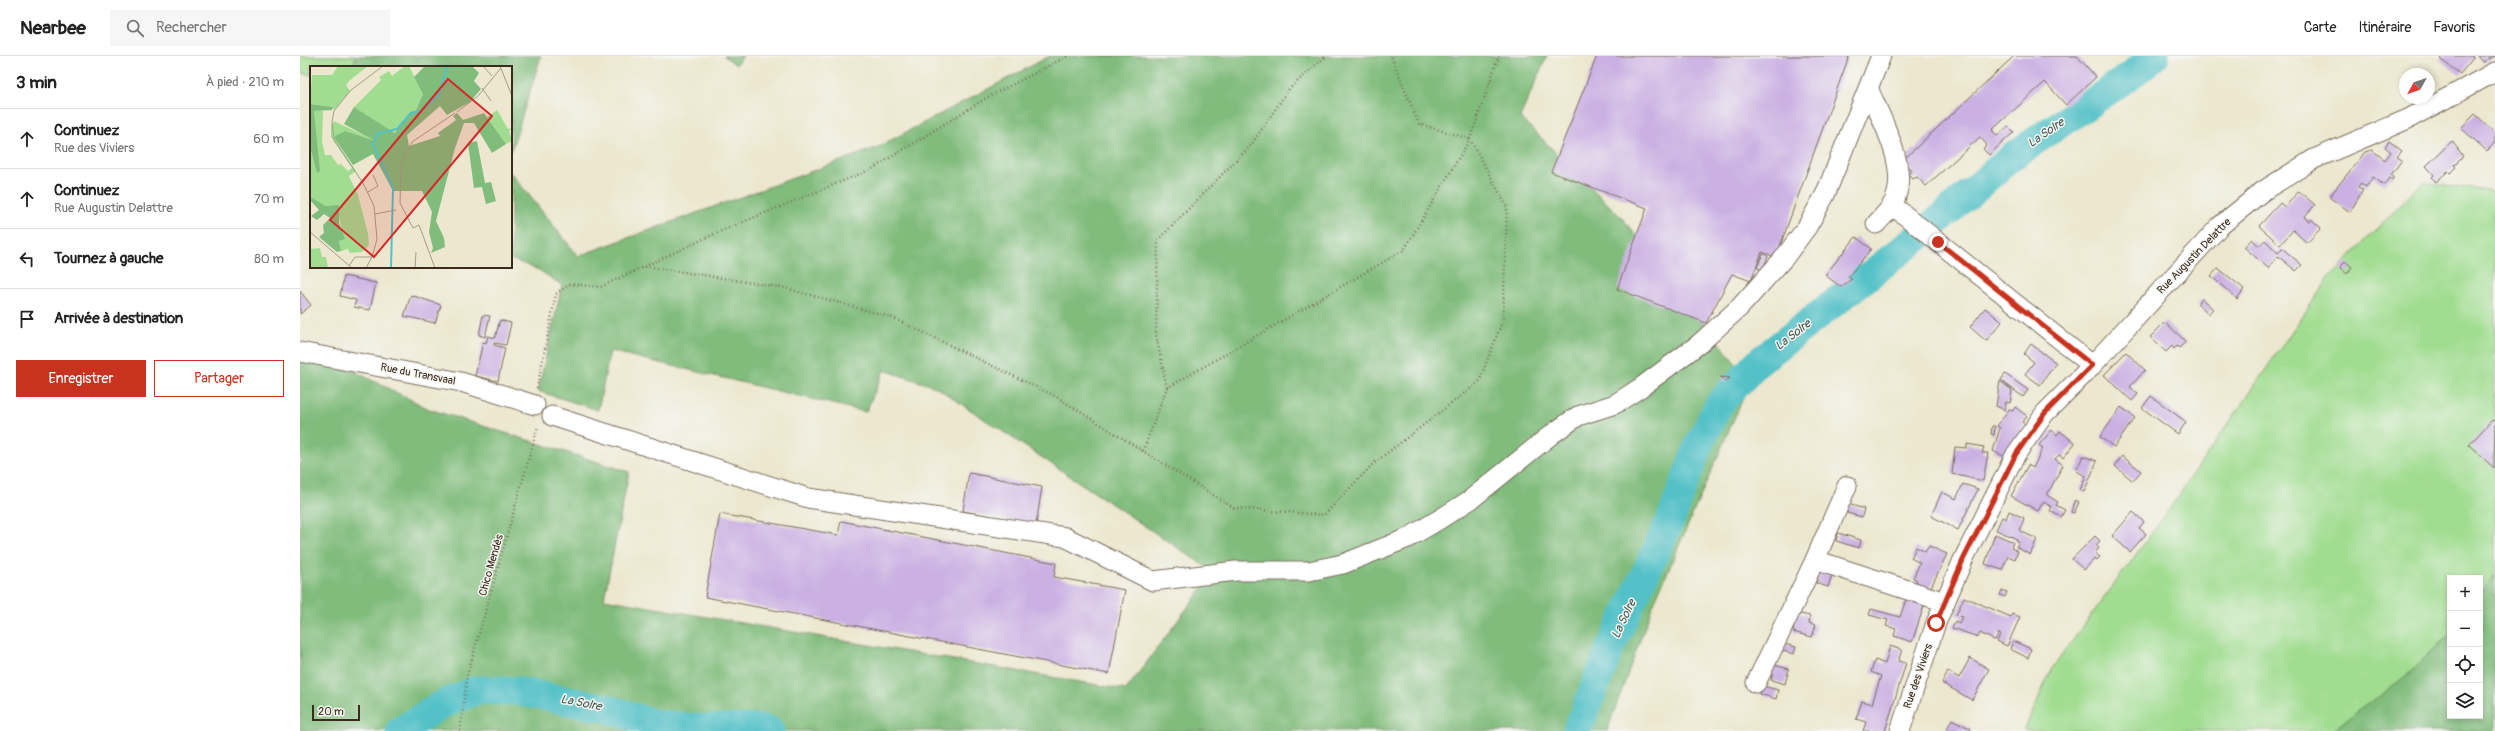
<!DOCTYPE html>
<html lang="fr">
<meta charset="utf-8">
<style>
:root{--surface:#fff;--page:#f6f6f6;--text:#222;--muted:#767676;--line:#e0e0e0;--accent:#c8321e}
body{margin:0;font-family:Pangolin,sans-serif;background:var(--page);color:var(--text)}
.controls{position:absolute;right:12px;bottom:12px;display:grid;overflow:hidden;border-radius:0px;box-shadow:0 2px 6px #0003}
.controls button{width:36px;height:36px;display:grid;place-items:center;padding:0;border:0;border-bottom:1px solid var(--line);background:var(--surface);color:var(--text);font:20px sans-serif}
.compass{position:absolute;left:2099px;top:12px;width:36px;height:36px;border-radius:50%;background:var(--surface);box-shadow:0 2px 6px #0003;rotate:230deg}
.scale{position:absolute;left:12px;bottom:10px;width:48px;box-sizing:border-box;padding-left:4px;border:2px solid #3b2a1e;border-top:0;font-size:11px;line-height:14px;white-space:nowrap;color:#3b2a1e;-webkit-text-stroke:3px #f6f6f2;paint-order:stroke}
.stop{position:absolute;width:12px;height:12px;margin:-9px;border:3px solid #c8321e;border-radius:50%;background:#fff}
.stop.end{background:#c8321e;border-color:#fff;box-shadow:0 1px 4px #0008}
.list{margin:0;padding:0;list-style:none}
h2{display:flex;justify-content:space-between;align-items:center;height:52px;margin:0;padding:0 16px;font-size:17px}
h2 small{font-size:13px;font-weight:400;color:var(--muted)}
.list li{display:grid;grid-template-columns:26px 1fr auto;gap:12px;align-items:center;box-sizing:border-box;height:60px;padding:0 16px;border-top:1px solid var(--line)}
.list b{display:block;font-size:15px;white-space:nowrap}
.list p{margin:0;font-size:13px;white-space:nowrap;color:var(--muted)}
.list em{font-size:13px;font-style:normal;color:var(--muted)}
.actions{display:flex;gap:8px;padding:12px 16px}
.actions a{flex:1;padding:9px 0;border:1px solid var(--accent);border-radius:0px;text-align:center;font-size:14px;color:var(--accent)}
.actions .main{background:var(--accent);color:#fff}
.icon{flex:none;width:22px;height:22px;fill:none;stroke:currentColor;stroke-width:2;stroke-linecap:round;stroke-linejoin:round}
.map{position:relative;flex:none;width:2195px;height:675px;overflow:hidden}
header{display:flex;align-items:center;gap:24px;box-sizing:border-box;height:56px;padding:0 20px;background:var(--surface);border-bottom:1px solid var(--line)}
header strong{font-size:19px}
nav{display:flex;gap:22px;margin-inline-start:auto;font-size:14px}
.search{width:280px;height:36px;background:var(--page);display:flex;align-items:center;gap:10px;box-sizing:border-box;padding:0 14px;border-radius:0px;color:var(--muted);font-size:15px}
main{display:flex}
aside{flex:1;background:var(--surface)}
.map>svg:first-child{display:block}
.green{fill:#a1dd91;stroke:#6e8458}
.forest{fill:#80bc7b;stroke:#5e734c}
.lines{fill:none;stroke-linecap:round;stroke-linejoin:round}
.river{stroke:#53c1c7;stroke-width:29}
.building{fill:#cbb1e3}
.minor-casing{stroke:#796c5c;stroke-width:21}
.path{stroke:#796c5c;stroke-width:2.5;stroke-dasharray:1 3;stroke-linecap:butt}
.minor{stroke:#fff;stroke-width:19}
.route{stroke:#c8321e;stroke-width:5}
.labels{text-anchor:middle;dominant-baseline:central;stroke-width:3;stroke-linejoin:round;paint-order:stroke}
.street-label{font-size:11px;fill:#3b2a1e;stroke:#f6f6f2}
.water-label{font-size:12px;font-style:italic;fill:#425751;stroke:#f6f6f2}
.inset-river{fill:none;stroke:#53c1c7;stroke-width:2}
.inset-road{fill:none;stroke:#a59b88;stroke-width:1}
.view{fill:#d62828;fill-opacity:0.15;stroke:#d62828;stroke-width:2}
.inset-edge{fill:none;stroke:#3b2a1e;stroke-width:2}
</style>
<header>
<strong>Nearbee</strong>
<div class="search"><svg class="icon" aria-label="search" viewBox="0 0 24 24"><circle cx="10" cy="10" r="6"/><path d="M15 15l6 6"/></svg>Rechercher</div>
<nav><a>Carte</a><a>Itinéraire</a><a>Favoris</a></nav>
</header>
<main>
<aside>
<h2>3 min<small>À pied · 210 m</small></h2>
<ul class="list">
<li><svg class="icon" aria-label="ahead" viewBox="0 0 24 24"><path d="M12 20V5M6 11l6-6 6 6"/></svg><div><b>Continuez</b><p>Rue des Viviers</p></div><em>60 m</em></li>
<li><svg class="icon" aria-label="ahead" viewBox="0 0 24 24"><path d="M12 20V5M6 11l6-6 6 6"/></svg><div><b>Continuez</b><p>Rue Augustin Delattre</p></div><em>70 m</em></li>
<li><svg class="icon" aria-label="left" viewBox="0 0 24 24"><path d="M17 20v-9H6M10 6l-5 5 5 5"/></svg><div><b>Tournez à gauche</b></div><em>80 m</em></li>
<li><svg class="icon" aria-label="arrive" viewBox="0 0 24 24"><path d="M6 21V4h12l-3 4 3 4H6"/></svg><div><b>Arrivée à destination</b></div></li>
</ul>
<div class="actions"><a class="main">Enregistrer</a><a>Partager</a></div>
</aside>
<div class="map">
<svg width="2195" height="675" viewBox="0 0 2195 675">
<rect width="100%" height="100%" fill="#f6f6f2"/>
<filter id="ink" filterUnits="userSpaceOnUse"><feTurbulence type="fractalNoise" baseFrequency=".025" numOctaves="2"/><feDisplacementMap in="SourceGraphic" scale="8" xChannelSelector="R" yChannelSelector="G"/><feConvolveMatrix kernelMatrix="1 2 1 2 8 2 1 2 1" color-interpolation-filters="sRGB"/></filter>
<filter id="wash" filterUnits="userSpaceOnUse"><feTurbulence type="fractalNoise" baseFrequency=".012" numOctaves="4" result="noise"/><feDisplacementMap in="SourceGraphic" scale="16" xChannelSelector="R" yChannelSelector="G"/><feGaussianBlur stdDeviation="0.9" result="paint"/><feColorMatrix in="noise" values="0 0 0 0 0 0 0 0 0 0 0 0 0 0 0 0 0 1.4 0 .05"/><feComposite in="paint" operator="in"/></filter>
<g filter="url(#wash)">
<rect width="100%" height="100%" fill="#ece7ce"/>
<g class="green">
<path d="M0 0H56L53 11H11V19L0 16Z"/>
<path d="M2123 126 2195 136V520L2180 540V522H2150V578L2098 627 2031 675H1724L1751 614 1863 462 2029 222Z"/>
</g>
<g class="forest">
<path d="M56 0H241L211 95V11H53Z"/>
<path d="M424 0H443L436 9Z"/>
<path d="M750 0H1247L1220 61 1322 162 1450 326 1351 554 1307 675H0V297L36 306 129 353 329 416 304 543 826 634 914 516 636 331 584 314 566 356 310 295 298 354 238 335 262 229 239 214 211 203V117L278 200 576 92Z"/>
<path d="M2195 520V675H2031L2098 627 2150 578V660H2180V540Z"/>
</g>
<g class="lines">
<g class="river">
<path d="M100 675 143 648 177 634 216 635 305 652 356 668 406 673 460 672 470 675"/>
<path d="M1277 675 1311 590 1370 465 1399 388 1419 348 1456 308 1622 178 1713 100 1827 22 1855 0"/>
</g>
</g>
<g id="blocks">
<g class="building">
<path d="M1297 0H1549L1476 201 1462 196 1451 225 1432 218 1406 267 1317 233 1347 152 1251 116Z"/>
<path d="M1714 0H1777L1796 21 1766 49 1745 26 1692 74 1697 80 1708 70 1714 76 1689 99 1683 93 1687 89 1680 81 1626 130 1617 121 1613 123 1608 118 1612 115 1602 105Z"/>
<path d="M2143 0H2172L2174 1 2160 18 2140 3Z"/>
<path d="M2178 0H2195L2183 6Z"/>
<path d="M2175 58 2195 77V86L2187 95 2161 72Z"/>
<path d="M2089 85 2102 95 2097 101 2102 104 2091 119 2094 121 2092 124 2089 122 2084 129 2073 121 2066 131 2061 127 2058 131 2063 134 2050 156 2029 141 2065 96 2072 94 2085 104 2091 96 2085 91Z"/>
<path d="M2152 85 2163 100 2154 109 2156 111 2150 117 2148 115 2136 126 2132 121 2134 119 2126 110Z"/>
<path d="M1999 135 2015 149 2004 161 2009 165 2011 163 2021 172 2007 187 1993 174 1980 189 1959 170 1980 147 1985 151Z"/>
<path d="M1556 181 1571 193 1548 221 1552 223 1541 231 1525 219Z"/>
<path d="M1952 183 1959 190 1965 184 1978 197 1982 192 2002 209 1996 215 1978 200 1968 212 1944 191Z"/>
<path d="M1463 198 1468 200 1463 214 1457 212Z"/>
<path d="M2045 205 2052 211 2047 218 2040 212Z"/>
<path d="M1918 212 1944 233 1937 243 1911 220Z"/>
<path d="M44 220 76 227 70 254 54 251 56 244 40 240Z"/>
<path d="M0 235 11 249 0 258Z"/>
<path d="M111 239 141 249 135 267 104 260Z"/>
<path d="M1902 243 1913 253 1908 258 1897 248Z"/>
<path d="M1685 252 1702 266 1686 285 1670 271Z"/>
<path d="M183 259 190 260 185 281 179 279Z"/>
<path d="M200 264 211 267 206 289 194 287V289L205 292 198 325 175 320 183 286 186 287 188 280 195 282Z"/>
<path d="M1865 266 1886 286 1879 292 1877 290 1874 293 1872 290 1866 296 1850 281Z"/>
<path d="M1731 288 1756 307 1740 329 1725 318 1734 306 1724 298Z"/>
<path d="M1826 296 1845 314 1830 331 1838 338 1832 345 1804 319Z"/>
<path d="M1705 318 1728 334 1723 341 1701 324Z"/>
<path d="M1420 321 1430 322 1425 326Z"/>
<path d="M1700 325 1712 334 1710 347 1706 346 1705 354 1696 350Z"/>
<path d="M1851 340 1886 366 1878 378 1842 352Z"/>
<path d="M1715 351 1727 360 1722 366 1725 368 1705 401 1693 395 1700 372 1697 370 1709 353 1713 355Z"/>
<path d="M1821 351 1835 362 1814 391 1800 381Z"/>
<path d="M2192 364 2195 366 2194 412 2169 389Z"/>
<path d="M1692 370H1695L1694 379 1691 378Z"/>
<path d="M1752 374 1757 379 1760 375 1775 387 1763 402 1759 399 1755 403 1763 409 1747 439 1758 446 1756 449 1765 454 1761 461 1750 455 1752 451 1743 446 1738 455 1711 440 1728 409 1733 412 1743 392 1739 389Z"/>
<path d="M1667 388 1684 391 1682 397H1688L1683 425 1652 418 1655 391 1667 392Z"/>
<path d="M1783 400 1797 405 1784 436 1780 434 1786 420 1776 415Z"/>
<path d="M1822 400 1841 415 1833 425 1815 410Z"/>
<path d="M669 417 742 431 736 469 663 455Z"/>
<path d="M1663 428 1678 433 1658 474 1631 460 1642 436 1656 443Z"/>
<path d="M1776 444 1779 446 1774 457 1771 456Z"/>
<path d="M1548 448 1564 453 1562 461 1547 457Z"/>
<path d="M1709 455 1724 462 1720 475 1737 483 1730 499 1716 491 1719 487 1715 482 1696 474 1702 461 1706 463Z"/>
<path d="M1833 456 1844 466 1839 472 1846 478 1830 496 1812 480Z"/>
<path d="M420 458 538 479 541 465 756 507 754 521 825 534 809 618 405 541Z"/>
<path d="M1538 477 1561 484 1559 492 1536 485Z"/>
<path d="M1695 478 1713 486 1711 492 1718 495 1715 503 1708 500 1702 514 1685 508Z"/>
<path d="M1795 480 1800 485 1796 489 1799 492 1795 497 1800 501 1797 504 1795 502 1784 514 1772 503Z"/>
<path d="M1629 490 1647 498 1630 533 1615 528 1617 524 1613 522 1620 507 1611 502 1616 491 1625 496Z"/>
<path d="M1520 515 1532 519 1528 531 1516 527Z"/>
<path d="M1702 534 1707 536 1705 541 1700 539Z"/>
<path d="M1607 541 1625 547 1612 586 1594 580 1596 573 1586 570 1588 564 1569 559 1571 553 1600 561Z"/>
<path d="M1664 541 1711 561 1712 558 1720 561 1707 590 1697 585 1701 578 1699 577 1695 584 1692 583 1680 577 1678 581 1652 572 1655 565 1659 567 1662 561 1656 559Z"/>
<path d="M1496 557 1510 560 1509 567 1516 569 1512 581 1493 576Z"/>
<path d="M1713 585 1731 593 1728 602 1710 593Z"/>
<path d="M1484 588 1496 591 1494 598 1483 595Z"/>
<path d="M1590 590 1602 594 1598 605 1606 607 1595 643 1585 675H1563L1566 666 1556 663 1562 645 1572 648 1581 620 1571 616 1575 604 1585 608Z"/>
<path d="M1670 602 1689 613 1672 644 1642 627 1648 615 1659 622Z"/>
<path d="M1474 609 1489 613 1485 628 1471 624Z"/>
<path d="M1463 630 1478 634 1476 643 1460 638Z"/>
<path d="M1652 663 1671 673 1670 675H1646Z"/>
</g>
</g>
</g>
<g filter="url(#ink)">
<use href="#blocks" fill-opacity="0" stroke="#796c5c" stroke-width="1"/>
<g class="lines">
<defs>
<g id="minor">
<path d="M1569 34C1582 65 1612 117 1592 149 1588 156 1581 162 1576 168"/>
<path d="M1592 149 1792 309"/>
<path d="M0 296 161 326 235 349"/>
<path d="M252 360 508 442 765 481 853 525 936 515H1009L1043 508 1108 482 1140 463 1170 444 1252 378 1278 360 1315 348 1340 332 1399 288 1440 251 1484 202 1507 171 1525 139 1581 0"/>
<path d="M1515 504 1547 430"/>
<path d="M1456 627 1515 504 1645 546"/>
<path d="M1600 675 1636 567 1663 504 1716 398 1745 357 1788 314 1920 170 1963 135 2014 103 2108 63 2195 16"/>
</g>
</defs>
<use href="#minor" class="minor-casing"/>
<g class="path">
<path d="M345 210 485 232 591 261 755 340 934 452 1024 459 1073 408 1179 326 1203 263 1207 151 1170 83 1199 0"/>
<path d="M237 332 256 238 270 228 300 231 421 175 572 113 688 41 768 0"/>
<path d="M867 332 1104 194 1170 83 1119 68 1091 0"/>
<path d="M843 395 867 332 856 279 858 184 951 89 989 33 1026 0"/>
<path d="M160 675 167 620 238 370"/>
</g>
<use href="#minor" class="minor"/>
</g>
</g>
<g class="lines" filter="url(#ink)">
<path class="route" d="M1636 567 1663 504 1716 398 1745 357 1792 309 1638 186"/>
</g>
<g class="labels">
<g class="street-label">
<text transform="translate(1894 200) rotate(-46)">Rue Augustin Delattre</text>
<text transform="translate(118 318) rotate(11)">Rue du Transvaal</text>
<text transform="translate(191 509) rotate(-74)">Chico Mendès</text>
<text transform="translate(1618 620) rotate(-71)">Rue des Viviers</text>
</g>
<g class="water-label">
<text transform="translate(1746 77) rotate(-35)">La Solre</text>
<text transform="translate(1493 279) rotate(-38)">La Solre</text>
<text transform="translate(1324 563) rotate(-65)">La Solre</text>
<text transform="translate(281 647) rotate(11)">La Solre</text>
</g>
</g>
<g transform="translate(10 10)">
<rect width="202" height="202" fill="#ece7ce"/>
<path d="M28 0H58L39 15 36 19 40 25 24 44 23 41 0 38 2 9H22ZM95 0H99L113 28 106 44 100 46 85 67 44 41 71 14 69 11 79 5 82 10ZM187 44 198 63 202 62 199 65 202 75 196 78 177 51ZM4 45H13L12 75 15 89H21L28 99 31 98 38 105 42 102 21 71V59L24 55 66 75H61L35 65 25 70V73L46 105 39 110 48 129 58 168 59 179 52 186 40 187 38 183 31 185 29 175 34 173 29 151 16 140 0 134V81L7 107 8 97ZM10 182 12 191H16L18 202H0V183Z" fill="#a1dd91"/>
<path d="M115 0H162L169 7 164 15 171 23 160 36 137 49 130 40 97 69 99 80 130 70 128 67 146 54 143 50 147 47 153 54 174 47 196 78 182 87 164 57H154L145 82 126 155 134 172 135 181 121 187 123 182 119 166 122 146 112 125H83L63 88 43 99 25 73V70L35 65 65 75 34 58 44 41 85 67 100 46 106 44 113 28 104 11ZM0 38 23 41 22 44 4 45 10 105 7 107 0 81ZM167 75 175 117 181 116 186 135 176 138 172 121 164 122 158 77ZM2 132 16 140 29 139V157L35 173 29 175 31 185 27 186 9 171 14 167 13 159 20 152 14 148 7 154 1 150 9 144 0 134Z" fill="#80bc7b"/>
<path class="inset-river" d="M81 202 83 122 63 78 68 67 87 63 101 47 111 45 129 29 137 0"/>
<path class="inset-road" d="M173 0 182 10M190 0 202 30M172 22 181 35M147 46 168 30 191 2M58 126 68 120 63 109M65 148 86 144M0 166 42 202M39 200 45 191H62M56 202 62 191 67 173 64 140 53 117 24 74 22 56 24 45 41 24 73 0M105 202 106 186M125 202 109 159 103 162 90 137 91 98 102 76 145 47"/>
<path class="view" d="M138 13 182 50 64 191 20 154Z"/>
<rect width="202" height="202" class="inset-edge"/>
</g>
</svg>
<div class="controls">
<button>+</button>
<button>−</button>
<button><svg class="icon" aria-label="locate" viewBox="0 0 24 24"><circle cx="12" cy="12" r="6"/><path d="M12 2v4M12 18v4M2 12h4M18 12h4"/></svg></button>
<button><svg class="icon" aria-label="layers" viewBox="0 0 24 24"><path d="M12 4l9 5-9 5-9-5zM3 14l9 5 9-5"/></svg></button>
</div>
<svg class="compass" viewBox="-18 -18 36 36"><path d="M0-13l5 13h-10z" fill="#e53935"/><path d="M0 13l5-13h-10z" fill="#767676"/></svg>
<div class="scale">20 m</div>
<div class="stop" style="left:1636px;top:567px"></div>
<div class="stop end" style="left:1638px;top:186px"></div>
</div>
</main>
